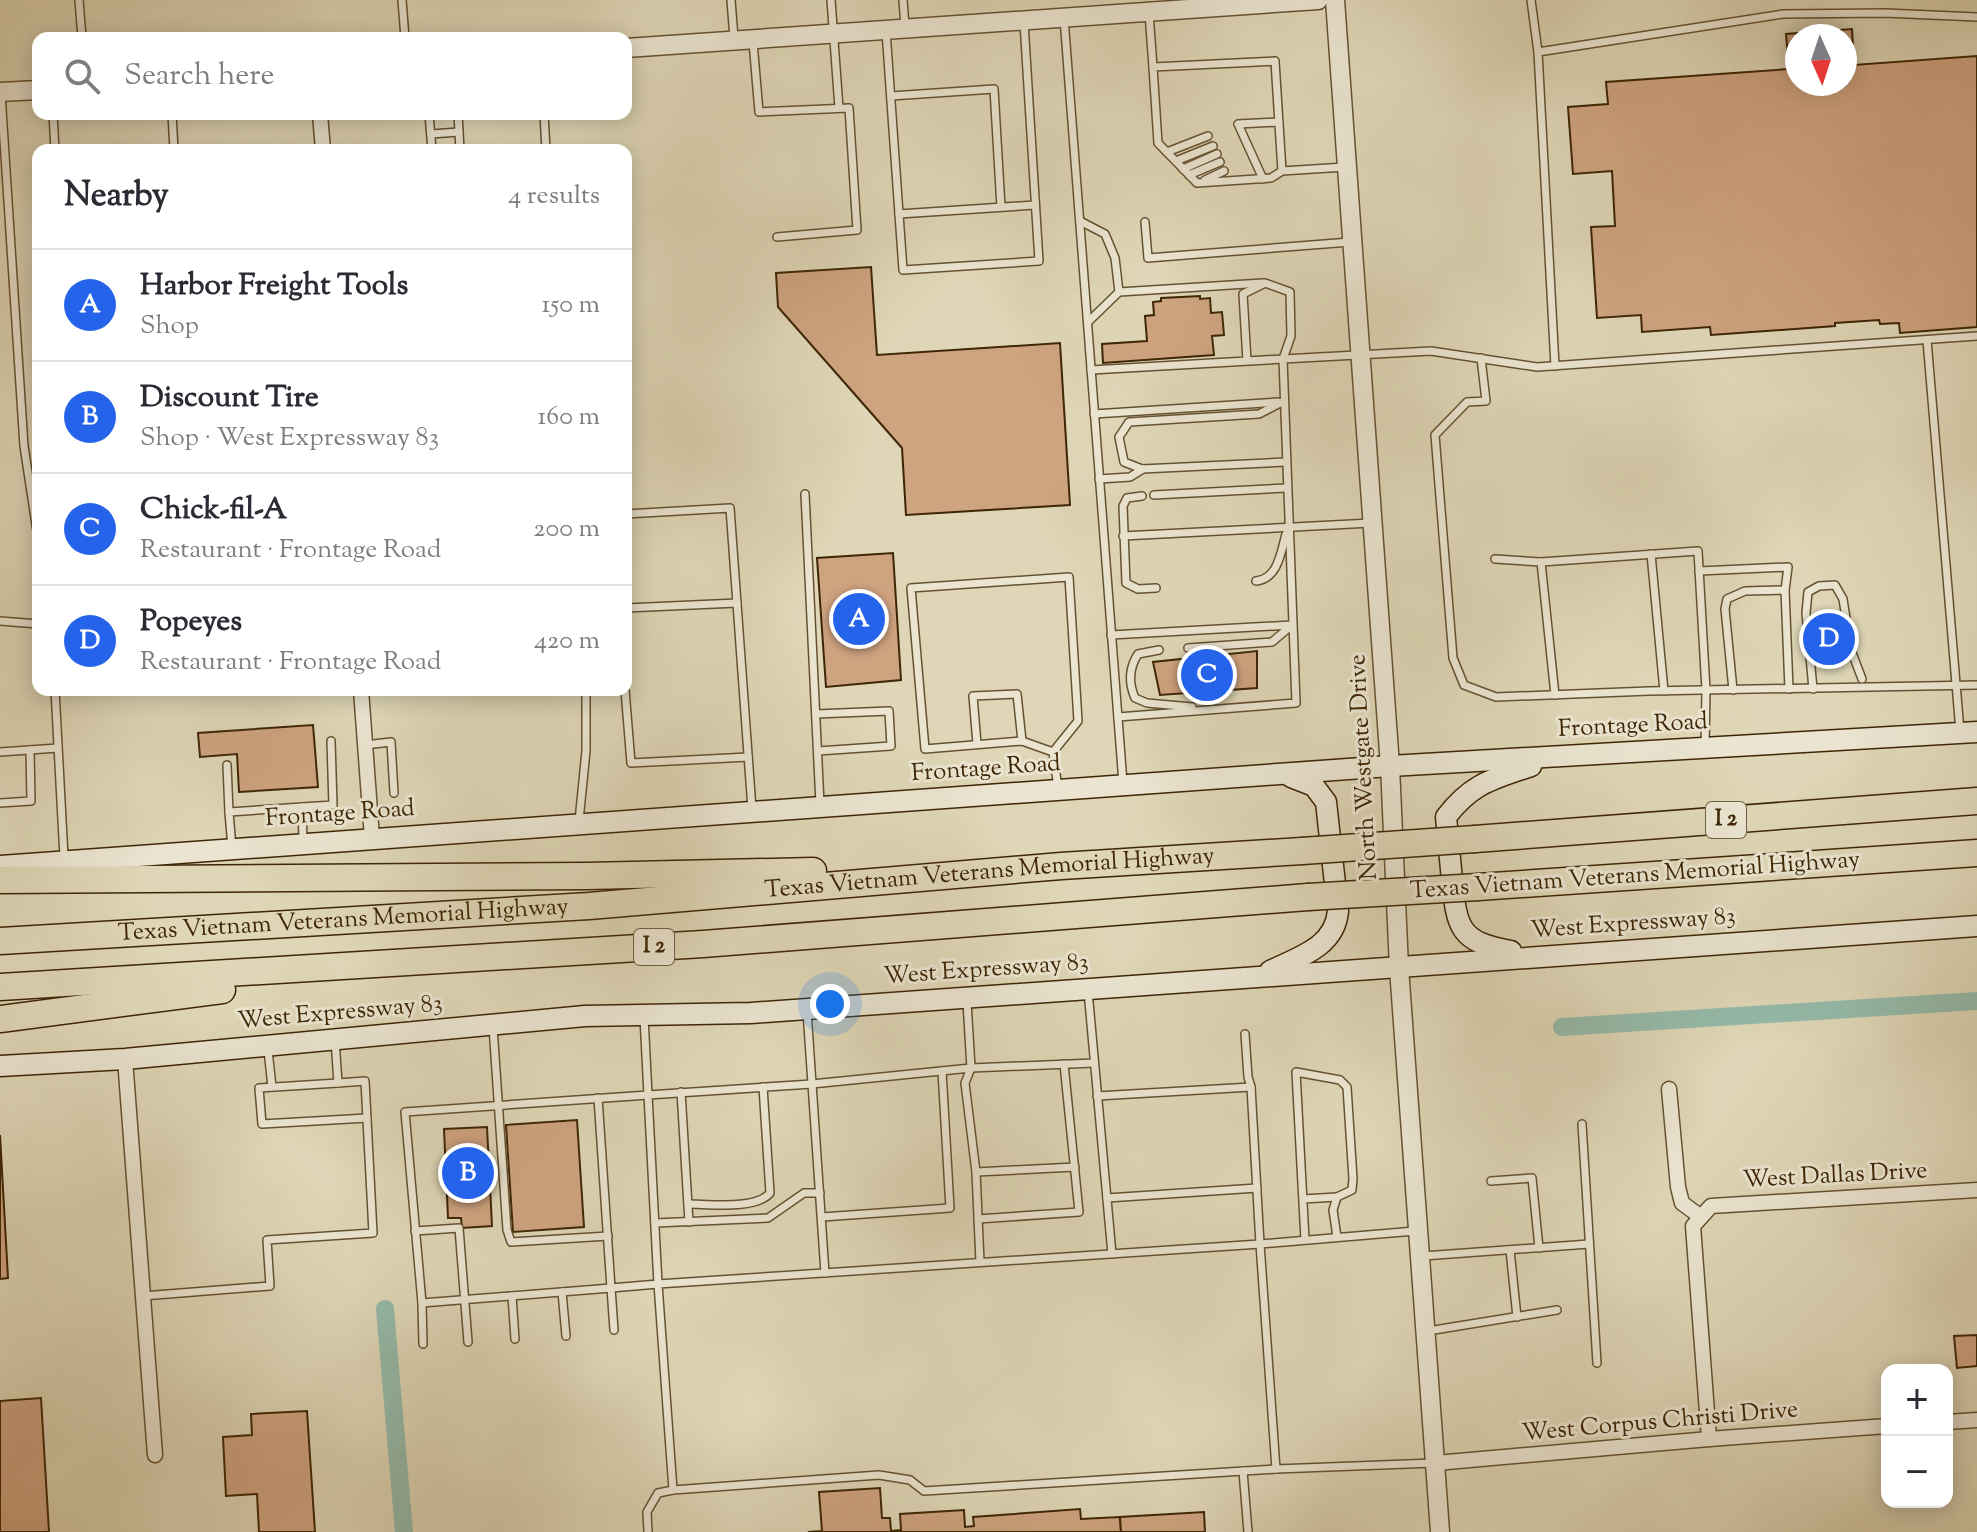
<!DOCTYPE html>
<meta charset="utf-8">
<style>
:root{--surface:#fff;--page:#f2f2f3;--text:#2b2b33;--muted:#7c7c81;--line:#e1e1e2;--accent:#2563eb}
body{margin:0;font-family:"Sorts Mill Goudy",serif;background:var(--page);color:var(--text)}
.controls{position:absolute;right:24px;bottom:24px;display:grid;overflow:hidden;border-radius:16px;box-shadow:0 4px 20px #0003}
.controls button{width:72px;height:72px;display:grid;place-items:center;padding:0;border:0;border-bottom:2px solid var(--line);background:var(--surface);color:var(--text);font:40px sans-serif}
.compass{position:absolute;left:1785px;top:24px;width:72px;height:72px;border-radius:50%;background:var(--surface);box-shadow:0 4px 20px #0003;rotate:177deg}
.you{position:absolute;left:830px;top:1004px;width:28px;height:28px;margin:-20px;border:6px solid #fff;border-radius:50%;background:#1a73e8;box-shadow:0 0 0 12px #1a73e833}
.badge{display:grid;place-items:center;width:52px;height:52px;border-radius:50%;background:var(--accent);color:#fff;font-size:26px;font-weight:700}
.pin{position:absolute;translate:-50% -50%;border:4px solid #fff;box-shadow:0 2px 8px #0006}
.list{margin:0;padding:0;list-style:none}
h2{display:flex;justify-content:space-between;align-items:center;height:104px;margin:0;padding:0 32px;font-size:34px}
h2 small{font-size:26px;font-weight:400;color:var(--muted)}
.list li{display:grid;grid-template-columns:52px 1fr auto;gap:24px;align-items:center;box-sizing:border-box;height:112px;padding:0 32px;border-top:2px solid var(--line)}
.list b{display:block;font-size:30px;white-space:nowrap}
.list p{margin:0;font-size:26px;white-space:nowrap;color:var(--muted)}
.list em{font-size:26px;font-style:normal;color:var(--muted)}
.icon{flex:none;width:44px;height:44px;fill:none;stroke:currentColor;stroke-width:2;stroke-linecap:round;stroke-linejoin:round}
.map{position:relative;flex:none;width:1977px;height:1532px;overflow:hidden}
.search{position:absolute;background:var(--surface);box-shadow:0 4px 20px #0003;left:32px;top:32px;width:600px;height:88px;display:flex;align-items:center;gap:20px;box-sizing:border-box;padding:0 28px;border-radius:16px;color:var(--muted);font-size:30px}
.panel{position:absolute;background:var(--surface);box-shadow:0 4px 20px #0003;left:32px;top:144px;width:600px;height:552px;border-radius:16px}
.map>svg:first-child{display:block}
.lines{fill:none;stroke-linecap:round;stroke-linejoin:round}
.canal{stroke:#94baa9;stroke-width:18}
.building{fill:#cea380;stroke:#3e2605;stroke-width:2;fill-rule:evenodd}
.service-casing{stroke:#665231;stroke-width:10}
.minor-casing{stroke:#665231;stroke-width:17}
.tertiary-casing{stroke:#665231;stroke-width:21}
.secondary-casing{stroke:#3e2605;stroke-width:23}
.motorway-casing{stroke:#3e2605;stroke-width:29}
.service{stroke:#eae4d0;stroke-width:7}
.minor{stroke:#eae4d0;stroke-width:14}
.tertiary{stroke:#eae4d0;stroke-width:18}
.secondary{stroke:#eae4d0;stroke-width:20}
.motorway{stroke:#ded6b6;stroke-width:26}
.motorway-bridge-casing{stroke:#3e2605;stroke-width:29;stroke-linecap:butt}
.motorway-bridge{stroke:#ded6b6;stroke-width:26}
.labels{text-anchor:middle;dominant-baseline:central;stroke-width:6;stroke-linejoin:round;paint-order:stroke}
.shield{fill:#eae4d0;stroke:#725f42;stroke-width:2}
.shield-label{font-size:22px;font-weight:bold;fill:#3e2605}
.street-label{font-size:24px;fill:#3e2605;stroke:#eae4d0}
</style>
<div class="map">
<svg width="1977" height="1532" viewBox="0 0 1977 1532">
<rect width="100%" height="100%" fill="#ded6b6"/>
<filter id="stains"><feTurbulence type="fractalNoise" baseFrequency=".0025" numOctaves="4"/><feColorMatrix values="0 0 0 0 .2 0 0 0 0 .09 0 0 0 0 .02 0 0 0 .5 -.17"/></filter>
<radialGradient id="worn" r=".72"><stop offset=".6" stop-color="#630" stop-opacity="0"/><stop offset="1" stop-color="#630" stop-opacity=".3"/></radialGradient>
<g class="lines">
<g class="canal">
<path d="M1562 1027 1977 1001"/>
<path d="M385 1309 404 1532"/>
</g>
</g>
<g class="building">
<path d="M1852 29 1854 65 1977 56V327L1900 333 1899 323 1880 324 1879 320 1835 323V326L1711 335 1710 327 1642 332 1641 315 1597 318 1591 227 1615 226 1612 171 1573 174 1568 107 1608 104 1606 82 1789 69 1786 34ZM1797 36H1845V84H1797Z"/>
<path d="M871 267 877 355 1060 343 1070 505 906 515 902 448 778 307 776 273Z"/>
<path d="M1200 296V299L1210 298 1211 313 1222 312 1224 335 1212 336 1214 355 1103 363 1102 344 1147 341 1145 316 1154 315 1153 302 1161 301V298Z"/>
<path d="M893 553 901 680 826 687 817 558Z"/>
<path d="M1257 651V688L1160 695 1153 662Z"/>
<path d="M313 725 318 787 239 792 237 754 200 757 198 733Z"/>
<path d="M577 1120 584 1227 513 1232 506 1125Z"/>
<path d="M487 1127 492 1226 462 1228 461 1218H448L444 1129Z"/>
<path d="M0 1135 8 1278 0 1279Z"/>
<path d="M1977 1335V1366L1957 1368 1954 1336Z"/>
<path d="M41 1398 49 1532H0V1401Z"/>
<path d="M307 1411 315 1532H259L257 1494 226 1496 223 1437 252 1435 251 1414Z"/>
<path d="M880 1488 882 1518H890L891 1531 901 1530 900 1514 964 1510 965 1527 974 1526 973 1517 1080 1509 1081 1519 1120 1517 1121 1532H808L822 1531 819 1492Z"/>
<path d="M1204 1512 1205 1532H1121L1120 1517Z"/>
</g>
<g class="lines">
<defs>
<g id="service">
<path d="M79 0 82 38"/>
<path d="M402 0 405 38"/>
<path d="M731 0 734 38"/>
<path d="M831 0 839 108"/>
<path d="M903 0 905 26"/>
<path d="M1531 0 1538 52"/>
<path d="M1149 13 1153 67"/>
<path d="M1064 18 1123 783"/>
<path d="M886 31 903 270 1039 261 1024 23"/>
<path d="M753 42 759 112 849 108 857 230 777 237"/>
<path d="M1 94 24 446 38 538"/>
<path d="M891 96 994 89 1001 207"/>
<path d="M53 114 55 150"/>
<path d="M172 114 174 150"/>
<path d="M429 114 432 150"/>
<path d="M458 114 460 150"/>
<path d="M544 114 546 150"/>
<path d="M431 134 459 132"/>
<path d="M1167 152 1208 136"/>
<path d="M1176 161 1213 146"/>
<path d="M1183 169 1217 154"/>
<path d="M1282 171 1271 178 1197 183 1158 143 1153 67 1275 61 1282 171 1345 167"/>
<path d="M1189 175 1220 162"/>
<path d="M1263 179 1238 124 1279 122"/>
<path d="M1205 180 1224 171"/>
<path d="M899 214 1035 205"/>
<path d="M1080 221 1105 234 1115 258 1119 292"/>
<path d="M1145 222 1148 258 1350 242"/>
<path d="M1088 322 1119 292 1263 283"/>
<path d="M1927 340 1960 731"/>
<path d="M1481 358 1486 401 1467 402 1435 435 1453 658 1464 685 1496 697 1649 691 1977 685"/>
<path d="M1555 366 1538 52 1783 14 1885 13 1977 17"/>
<path d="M1091 370 1283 359 1291 336 1290 292 1265 283 1243 294 1247 361"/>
<path d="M1284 401 1259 414 1129 422 1119 437 1124 462 1142 469 1285 462"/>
<path d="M1094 414 1278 402"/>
<path d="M1099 479 1130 477 1143 469"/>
<path d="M805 494 820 804"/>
<path d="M1154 495 1286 488"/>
<path d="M1142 496 1127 498 1123 506 1126 583 1138 589 1156 588"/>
<path d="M626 514 730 508 752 809"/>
<path d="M1123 536 1371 523"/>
<path d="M1651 554 1664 691"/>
<path d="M1495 559 1541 562 1555 695"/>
<path d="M1541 562 1698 551 1706 690 1705 747"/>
<path d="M1699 571 1788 567 1785 590 1789 689"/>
<path d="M1256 581C1278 579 1281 552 1286 534"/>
<path d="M626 608 737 603"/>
<path d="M0 621 38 624"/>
<path d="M1111 635 1292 625"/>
<path d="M1188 648 1272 642 1292 625"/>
<path d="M1159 650 1138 654C1129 668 1128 682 1135 698L1147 703 1192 707"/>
<path d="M1813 689 1806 613 1808 592 1819 586 1835 585 1843 599 1851 650 1862 679"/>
<path d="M55 690 64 857"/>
<path d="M625 690 631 763 748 757"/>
<path d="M1733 690 1725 609 1727 599 1745 591 1785 590"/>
<path d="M816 714 889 711 891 746 818 751"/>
<path d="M1118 717 1296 703 1283 359 1431 351 1537 367 1977 336"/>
<path d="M977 744 973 696 1017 694 1022 741"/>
<path d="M365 745 391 742 394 793"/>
<path d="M0 752 58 748"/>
<path d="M1053 752 1022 741 925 749 911 588 1069 577 1078 721 1053 752 1058 788"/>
<path d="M227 765 229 812"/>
<path d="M0 803 31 801 30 750"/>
<path d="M579 821 586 751V690"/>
<path d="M303 840 302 807 333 805 331 741"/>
<path d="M232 848 229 812 302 807"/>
<path d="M1088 991 1112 1254"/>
<path d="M967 1002 971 1068 1094 1063"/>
<path d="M807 1011 825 1273"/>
<path d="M493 1027 507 1230 511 1242 608 1236"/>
<path d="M268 1050 272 1087"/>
<path d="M338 1083 259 1088 262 1124 367 1118"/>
<path d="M681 1092 689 1222"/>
<path d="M1097 1096 1251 1087"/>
<path d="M598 1098 611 1288 658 1284 648 1095 812 1084 971 1068 965 1083 976 1172 980 1262"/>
<path d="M1582 1124 1597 1363"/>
<path d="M976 1172 1075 1167"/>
<path d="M1491 1181 1532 1178 1539 1248"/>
<path d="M1337 1197 1333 1210 1337 1237"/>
<path d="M1107 1198 1257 1188"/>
<path d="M1303 1199 1337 1197 1352 1190 1353 1179 1347 1087 1340 1080 1296 1072 1305 1240"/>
<path d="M688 1204C709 1204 756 1210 770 1193L763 1087"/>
<path d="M822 1217 950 1208 942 1071"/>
<path d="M978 1219 1079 1212 1064 1064"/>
<path d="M655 1223 768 1218 804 1193H820"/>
<path d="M415 1231 459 1228 468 1342"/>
<path d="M1415 1231 1260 1244 1276 1469 1434 1463"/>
<path d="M1510 1250 1517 1317"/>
<path d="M1423 1256 1589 1244"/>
<path d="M562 1292 566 1336"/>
<path d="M143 1296 270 1286 267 1240 373 1233 365 1081 338 1083 335 1040"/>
<path d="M512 1296 515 1339"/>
<path d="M422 1303 423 1344"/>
<path d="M614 1330 611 1288 422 1303 405 1112 648 1095 644 1017"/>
<path d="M1428 1331 1557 1310"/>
<path d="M1243 1471 1248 1532"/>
<path d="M673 1490 879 1475 910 1480 924 1491 1276 1469"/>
<path d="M648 1532 647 1512 658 1493 673 1490 658 1284 1260 1244 1251 1087 1248 1077 1245 1034"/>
</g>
<g id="minor">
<path d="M320 114 323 150"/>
<path d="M361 690 372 838"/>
<path d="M125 1059 155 1455"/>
<path d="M1669 1089 1678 1187 1682 1203 1701 1217"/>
<path d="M1947 1422 1977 1420"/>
<path d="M1709 1439 1693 1226 1711 1206 1977 1190"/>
<path d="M1436 1463 1709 1439 1887 1426"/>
</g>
<g id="tertiary">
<path d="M1335 0 1390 766 1399 968 1440 1532"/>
<path d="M626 48 1318 0"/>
<path d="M0 92 38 90"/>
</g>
<g id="secondary">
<path d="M0 866 1390 766 1977 732"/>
<path d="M1511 951C1459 942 1457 928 1452 880 1450 859 1448 838 1446 817 1472 783 1493 779 1531 766"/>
<path d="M1270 971C1299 957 1335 947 1338 911L1326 802 1314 786 1291 777"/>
<path d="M0 1066 125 1059 585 1016 751 1013 1977 926"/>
</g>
<g id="motorway">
<path d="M1475 839 1977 801"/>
<path d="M0 880 587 876 813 871"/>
<path d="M1478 887 1977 853"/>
<path id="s1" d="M0 941 589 906 1061 866 1302 851"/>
<path d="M0 987 703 944 1308 897"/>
<path d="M0 1019 222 990"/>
</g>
</defs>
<use href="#service" class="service-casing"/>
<use href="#minor" class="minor-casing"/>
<use href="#tertiary" class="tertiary-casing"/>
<use href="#secondary" class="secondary-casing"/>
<use href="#motorway" class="motorway-casing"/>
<use href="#service" class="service"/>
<use href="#minor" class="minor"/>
<use href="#tertiary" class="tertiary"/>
<use href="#secondary" class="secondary"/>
<use href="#motorway" class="motorway"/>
<defs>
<g id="motorway-bridge">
<path d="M1302 851 1475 839"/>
<path d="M1308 897 1478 887"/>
</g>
</defs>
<use href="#motorway-bridge" class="motorway-bridge-casing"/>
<use href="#motorway-bridge" class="motorway-bridge"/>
</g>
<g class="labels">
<g class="shield">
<rect x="1706" y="802" width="40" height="36" rx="6"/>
<rect x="634" y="929" width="40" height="36" rx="6"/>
</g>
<g class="shield-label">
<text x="1726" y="820">I 2</text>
<text x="654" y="947">I 2</text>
</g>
<g class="street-label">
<text transform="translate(1633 726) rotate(-3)">Frontage Road</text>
<text transform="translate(1364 767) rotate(-93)">North Westgate Drive</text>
<text transform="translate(986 769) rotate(-4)">Frontage Road</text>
<text transform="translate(340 814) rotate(-4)">Frontage Road</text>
<text stroke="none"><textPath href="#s1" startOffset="992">Texas Vietnam Veterans Memorial Highway</textPath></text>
<text transform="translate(1635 876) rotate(-4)">Texas Vietnam Veterans Memorial Highway</text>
<text stroke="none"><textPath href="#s1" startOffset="344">Texas Vietnam Veterans Memorial Highway</textPath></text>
<text transform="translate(1633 924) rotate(-4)">West Expressway 83</text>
<text transform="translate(986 970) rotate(-4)">West Expressway 83</text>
<text transform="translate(340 1013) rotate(-5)">West Expressway 83</text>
<text transform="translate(1835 1176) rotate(-3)">West Dallas Drive</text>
<text transform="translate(1660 1422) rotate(-5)">West Corpus Christi Drive</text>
</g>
</g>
<rect width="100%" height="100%" filter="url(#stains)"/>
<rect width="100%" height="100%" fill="url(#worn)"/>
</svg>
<div class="controls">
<button>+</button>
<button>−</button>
</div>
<svg class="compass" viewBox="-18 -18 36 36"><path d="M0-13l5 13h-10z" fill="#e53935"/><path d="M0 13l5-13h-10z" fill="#7c7c81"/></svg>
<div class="you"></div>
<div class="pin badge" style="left:859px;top:619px">A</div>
<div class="pin badge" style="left:468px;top:1173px">B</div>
<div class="pin badge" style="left:1207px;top:675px">C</div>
<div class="pin badge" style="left:1829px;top:639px">D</div>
<div class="search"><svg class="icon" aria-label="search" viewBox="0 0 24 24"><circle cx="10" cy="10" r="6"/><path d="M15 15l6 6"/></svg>Search here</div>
<section class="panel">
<h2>Nearby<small>4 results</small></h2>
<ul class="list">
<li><span class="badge">A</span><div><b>Harbor Freight Tools</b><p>Shop</p></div><em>150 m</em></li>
<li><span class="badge">B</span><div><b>Discount Tire</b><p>Shop · West Expressway 83</p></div><em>160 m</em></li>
<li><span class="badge">C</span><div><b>Chick-fil-A</b><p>Restaurant · Frontage Road</p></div><em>200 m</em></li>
<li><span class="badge">D</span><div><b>Popeyes</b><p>Restaurant · Frontage Road</p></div><em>420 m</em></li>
</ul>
</section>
</div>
